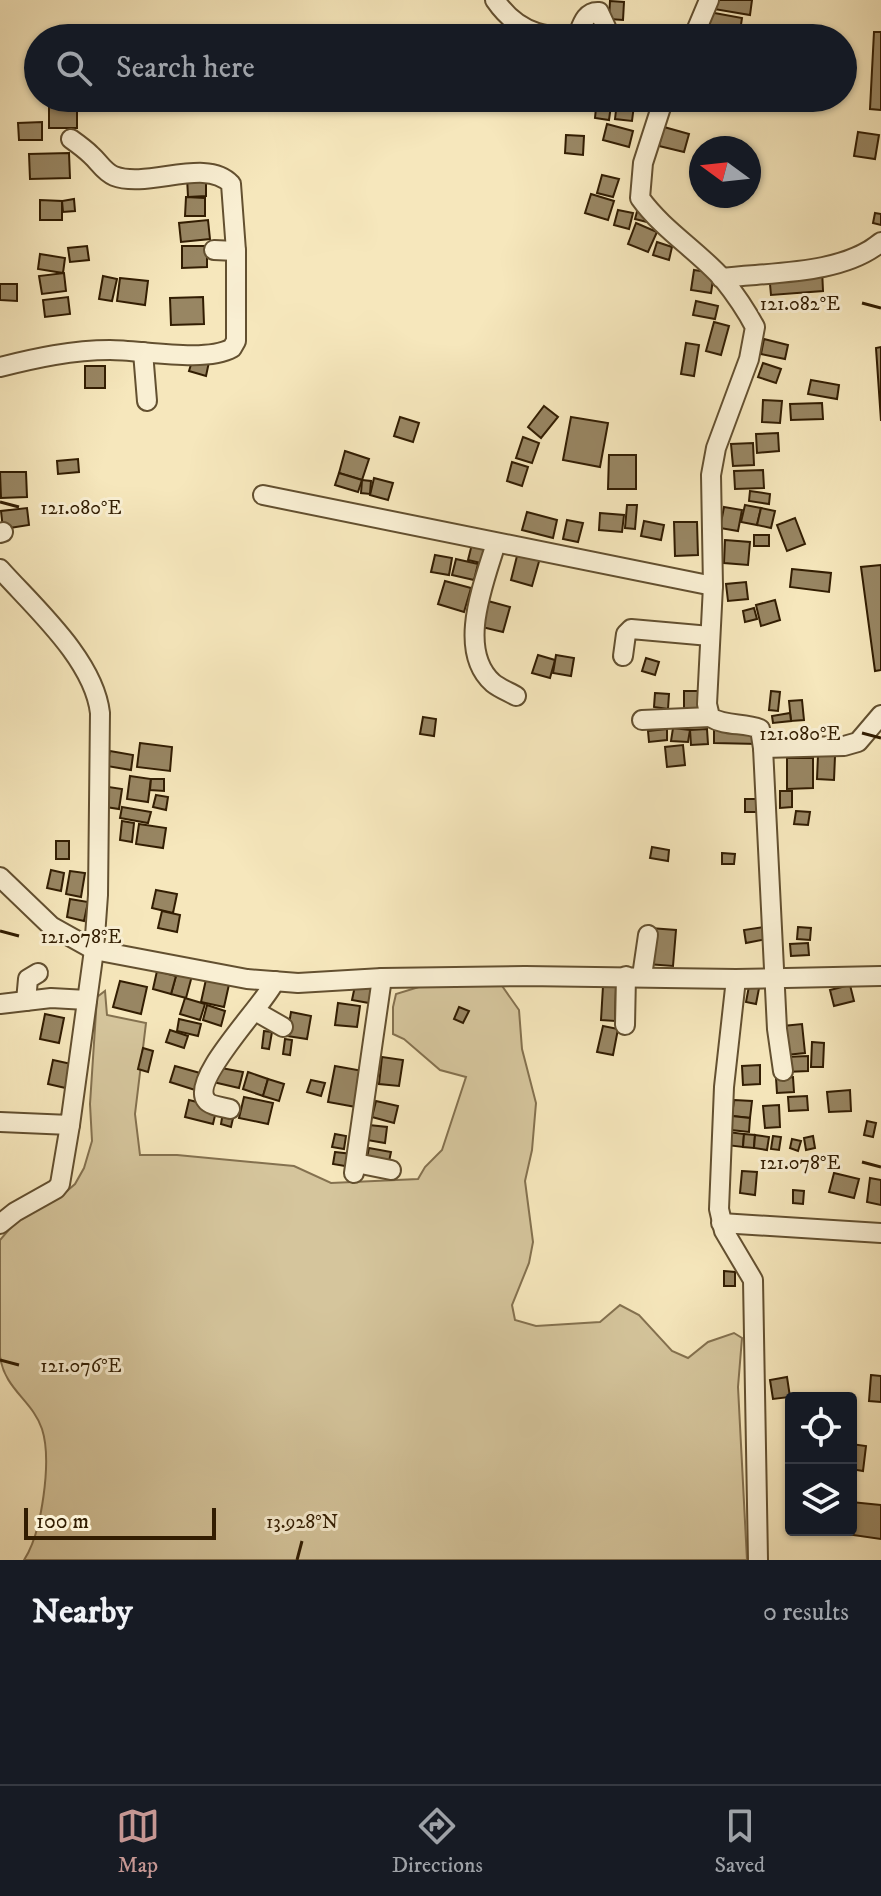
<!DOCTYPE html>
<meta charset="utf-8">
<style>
:root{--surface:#171b24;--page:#20242c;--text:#f1f3f6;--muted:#9ea1a6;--line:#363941;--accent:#c59692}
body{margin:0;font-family:"IM FELL DW Pica",serif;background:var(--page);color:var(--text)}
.controls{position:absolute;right:24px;bottom:24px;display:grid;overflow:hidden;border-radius:8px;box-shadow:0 2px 6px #0004}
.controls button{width:72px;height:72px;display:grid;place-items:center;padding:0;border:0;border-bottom:2px solid var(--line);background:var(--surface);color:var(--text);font:40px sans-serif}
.compass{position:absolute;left:689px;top:136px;width:72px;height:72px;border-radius:50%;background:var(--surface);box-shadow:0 2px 6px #0004;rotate:285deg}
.scale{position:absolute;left:24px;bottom:20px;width:192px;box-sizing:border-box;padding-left:8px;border:4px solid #321d02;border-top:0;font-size:22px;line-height:28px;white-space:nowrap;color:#321d02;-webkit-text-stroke:6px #f9efd3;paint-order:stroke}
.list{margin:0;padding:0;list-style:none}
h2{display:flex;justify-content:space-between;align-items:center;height:104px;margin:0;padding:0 32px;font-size:34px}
h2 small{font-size:26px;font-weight:400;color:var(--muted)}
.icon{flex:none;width:44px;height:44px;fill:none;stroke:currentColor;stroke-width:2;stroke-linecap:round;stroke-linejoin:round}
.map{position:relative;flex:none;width:881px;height:1560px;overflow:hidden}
.search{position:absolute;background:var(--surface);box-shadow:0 2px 6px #0004;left:24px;right:24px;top:24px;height:88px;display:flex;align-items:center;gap:20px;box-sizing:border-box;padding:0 28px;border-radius:44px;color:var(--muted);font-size:30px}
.sheet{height:224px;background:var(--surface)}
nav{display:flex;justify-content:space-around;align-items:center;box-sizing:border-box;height:112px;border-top:2px solid var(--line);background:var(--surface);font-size:22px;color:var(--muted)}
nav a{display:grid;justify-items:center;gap:4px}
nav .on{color:var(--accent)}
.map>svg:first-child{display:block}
.green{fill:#d5c59c;stroke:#84714f;stroke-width:2}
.building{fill:#988663;stroke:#321d02;stroke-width:2}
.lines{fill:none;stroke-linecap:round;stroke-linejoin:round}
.minor-casing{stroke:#635030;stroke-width:22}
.minor{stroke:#f9efd3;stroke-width:18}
.ticks{fill:none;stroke:#321d02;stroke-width:3}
.ticks-label{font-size:20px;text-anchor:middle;fill:#321d02;stroke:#f9efd3;stroke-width:6;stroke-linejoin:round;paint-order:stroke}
</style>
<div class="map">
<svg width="881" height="1560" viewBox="0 0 881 1560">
<rect width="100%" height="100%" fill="#f6e7bc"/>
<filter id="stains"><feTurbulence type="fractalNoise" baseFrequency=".0025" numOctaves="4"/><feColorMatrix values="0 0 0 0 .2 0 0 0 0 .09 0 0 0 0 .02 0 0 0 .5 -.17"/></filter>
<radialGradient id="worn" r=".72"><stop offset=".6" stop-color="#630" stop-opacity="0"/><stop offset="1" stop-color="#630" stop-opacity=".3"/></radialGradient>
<path class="green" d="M435 982 500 983 519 1010 522 1049 536 1103 532 1150 525 1181 533 1242 529 1263 512 1305 515 1320 536 1326 600 1322 620 1305 639 1315 672 1351 688 1358 708 1342 734 1333 742 1338 738 1387 747 1560H24C42 1533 52 1460 42 1429 33 1401 4 1389 0 1356 0 1320 0 1277 0 1240L18 1219 60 1197 75 1184 84 1168 92 1141 90 1104 97 997 105 991 107 1015 146 1023 135 1114 140 1155H177L294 1166 331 1183 418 1179 425 1167 442 1150 466 1077 440 1070 404 1039 393 1034V1007L396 994Z"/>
<g class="building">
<path d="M715 0H752L750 15 714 9Z"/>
<path d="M610 1 624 2 623 20 609 19Z"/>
<path d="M709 12 742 18 739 38H704Z"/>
<path d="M747 27 763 30 761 38H745Z"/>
<path d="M874 32H881V110L870 109Z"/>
<path d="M102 98H117L118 106 104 108Z"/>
<path d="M597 98H612L609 120 595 118Z"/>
<path d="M617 102 634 105 632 121 615 119Z"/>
<rect x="49" y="106" width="28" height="22"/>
<path d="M42 122V140H19L18 123Z"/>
<path d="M607 124 633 131 629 147 603 140Z"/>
<path d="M664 127 689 134 684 152 659 146Z"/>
<path d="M858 132 879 135 875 159 854 156Z"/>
<path d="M566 135 584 136 583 155 565 153Z"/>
<path d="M69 153 70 178 30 179 29 154Z"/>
<path d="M602 175 619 179 613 197 597 193Z"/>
<path d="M206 176V196L188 197 187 177Z"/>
<path d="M591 194 614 201 608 220 585 213Z"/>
<path d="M186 197 205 198V216H185Z"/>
<path d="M74 199 75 211 63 212 62 201Z"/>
<path d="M40 200 62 201V220H40Z"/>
<path d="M638 208 650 211 647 222 635 219Z"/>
<path d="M618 210 633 213 629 229 614 225Z"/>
<path d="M875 213 881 214V225L873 223Z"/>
<path d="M208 220 210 239 181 242 179 223Z"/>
<path d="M636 223 657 232 648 252 628 244Z"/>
<path d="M657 242 672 247 669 260 653 255Z"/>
<path d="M87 246 89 260 70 262 68 248Z"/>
<path d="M182 246H207V267L182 268Z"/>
<path d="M40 254 65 258 63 273 38 269Z"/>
<path d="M822 269 823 291 771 295 769 273Z"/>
<path d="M694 270 714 273 711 293 691 290Z"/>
<path d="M64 273 66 291 42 294 39 276Z"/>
<path d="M103 276 117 279 112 301 99 299Z"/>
<path d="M120 278 148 281 145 305 117 301Z"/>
<path d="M0 284H17V301L0 300Z"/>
<path d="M68 297 70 314 45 317 43 300Z"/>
<path d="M203 297 204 324 171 325 170 298Z"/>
<path d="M696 301 718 306 715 319 693 315Z"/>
<path d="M714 322 729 326 721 355 706 351Z"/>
<path d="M764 339 788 345 785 359 761 354Z"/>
<path d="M686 343 699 345 694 376 681 374Z"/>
<path d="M881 347V421L876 348Z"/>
<path d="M193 358 209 362 206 376 189 371Z"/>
<path d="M763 363 781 369 776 383 758 377Z"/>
<rect x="85" y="366" width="20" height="22"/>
<path d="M811 380 839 385 837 399 808 394Z"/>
<path d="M763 400 782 401 780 423 762 422Z"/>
<path d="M822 403 823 419 791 420 790 404Z"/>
<path d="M544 406 558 417 541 438 528 427Z"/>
<path d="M400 417 419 423 413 442 394 436Z"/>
<path d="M571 417 608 423 600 467 563 460Z"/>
<path d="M778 433 779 451 757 453 756 434Z"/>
<path d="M523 437 539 443 532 463 516 458Z"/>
<path d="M753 443 754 465 733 466 731 444Z"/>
<path d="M345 451 369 459 362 480 339 473Z"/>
<path d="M609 455H636V489H608Z"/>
<path d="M78 459 79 472 58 474 57 461Z"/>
<path d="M512 462 528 467 522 486 507 481Z"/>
<path d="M763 470 764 488 735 489 734 471Z"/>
<path d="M0 472H26L27 497 1 498Z"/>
<path d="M339 473 362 480 358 492 335 485Z"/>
<path d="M374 478 393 483 388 500 370 495Z"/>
<path d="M362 480 371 481 370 494 361 493Z"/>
<path d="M750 491 770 494 769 504 749 501Z"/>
<path d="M627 505H637L635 529 625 528Z"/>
<path d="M745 505 761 508 757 525 741 522Z"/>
<path d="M724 507 742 510 738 531 720 528Z"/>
<path d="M27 508 29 525 3 529 1 511Z"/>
<path d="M761 508 775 511 771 528 757 525Z"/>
<path d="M527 512 557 520 553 538 522 530Z"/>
<path d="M600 513 624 515 622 532 599 530Z"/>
<path d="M795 518 805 544 787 551 777 525Z"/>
<path d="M567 520 583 523 578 542 563 539Z"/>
<path d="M644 521 664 525 661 540 641 536Z"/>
<path d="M674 522H697L698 555 675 556Z"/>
<rect x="754" y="535" width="15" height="11"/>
<path d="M725 540 750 542 748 565 724 563Z"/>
<path d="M472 544 488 548 485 564 468 560Z"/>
<path d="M518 552 540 558 532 586 511 580Z"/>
<path d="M435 555 452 558 449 575 431 572Z"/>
<path d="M456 559 478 564 474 580 452 575Z"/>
<path d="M881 565V670L875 671 861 567Z"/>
<path d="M792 569 831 573 829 592 790 587Z"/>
<path d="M445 581 471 588 464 612 438 604Z"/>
<path d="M746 582 748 599 728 601 726 584Z"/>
<path d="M775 600 780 620 761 626 756 605Z"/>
<path d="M488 601 510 607 503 632 482 627Z"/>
<path d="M754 608 757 619 745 622 743 611Z"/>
<path d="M538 655 555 660 550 678 532 673Z"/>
<path d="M556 655 574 658 571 676 553 673Z"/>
<path d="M646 658 659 662 655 675 642 671Z"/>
<path d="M684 691H703L702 709H684Z"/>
<path d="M771 691 780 692 778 711 769 710Z"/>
<path d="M655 693 669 694 668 709 654 707Z"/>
<path d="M802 700 804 720 791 721 789 701Z"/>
<path d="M790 713 791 721 773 723 772 716Z"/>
<path d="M423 717 436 719 434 736 420 734Z"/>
<path d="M673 728 690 730 688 742 671 741Z"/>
<path d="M714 728 758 729V744L714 743Z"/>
<path d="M667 729V740L649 742 648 731Z"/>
<path d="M707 729 708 744 691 745 690 730Z"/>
<path d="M140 743 172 747 170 771 137 767Z"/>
<path d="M683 745 685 765 667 767 665 747Z"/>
<path d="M110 751 133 755 131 770 107 766Z"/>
<path d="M818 755 835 756 834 780 817 779Z"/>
<path d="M787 758H813V788L787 789Z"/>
<path d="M130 776 151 779 148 802 127 799Z"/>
<path d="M151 779H164V791L150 790Z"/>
<path d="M102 786 122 789 119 809 99 806Z"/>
<path d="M780 791H792V807L780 808Z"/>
<path d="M156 795 168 797 166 810 153 807Z"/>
<path d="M745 799H756L757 812H745Z"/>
<path d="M122 807 151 812 148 823 120 818Z"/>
<path d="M796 811 810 812 808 825 794 824Z"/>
<path d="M122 821 134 823 132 842 120 840Z"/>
<path d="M139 824 166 828 163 848 136 844Z"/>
<rect x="56" y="841" width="13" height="18"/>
<path d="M652 847 669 850 668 861 650 858Z"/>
<path d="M722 853 735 854 734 864H722Z"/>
<path d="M51 870 64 873 61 891 47 888Z"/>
<path d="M70 871 85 873 81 897 66 894Z"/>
<path d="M156 890 177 894 173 913 152 908Z"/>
<path d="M70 899 88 902 84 921 67 917Z"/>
<path d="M162 911 180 915 177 932 158 928Z"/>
<path d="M764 927 766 939 746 943 744 930Z"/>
<path d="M798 927 811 928 810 940 797 939Z"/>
<path d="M650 928 676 930 673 966 647 964Z"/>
<path d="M808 943 809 955 791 956 790 944Z"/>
<path d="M178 968 193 972 186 998 171 994Z"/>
<path d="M157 971 176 976 171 994 153 989Z"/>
<path d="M207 975 230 980 224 1007 201 1002Z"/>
<path d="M120 981 147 987 141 1014 113 1007Z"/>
<path d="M356 981 372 984 369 1003 352 1000Z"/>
<path d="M750 981 760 983 756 1004 746 1002Z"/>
<path d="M850 985 854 1001 834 1006 830 990Z"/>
<path d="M603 986 616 987 615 1021 601 1020Z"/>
<path d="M185 998 205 1004 200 1020 180 1014Z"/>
<path d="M338 1003 360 1006 357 1027 335 1025Z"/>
<path d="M207 1005 225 1011 221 1026 203 1020Z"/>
<path d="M459 1007 469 1011 463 1023 454 1019Z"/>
<path d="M291 1012 311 1016 307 1039 287 1036Z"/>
<path d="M45 1014 64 1018 59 1043 40 1039Z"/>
<path d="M179 1019 201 1024 198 1036 177 1031Z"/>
<path d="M802 1024 805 1053 786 1055 783 1026Z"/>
<path d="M603 1026 618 1029 613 1055 597 1052Z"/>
<path d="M170 1030 188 1036 184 1048 166 1042Z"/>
<path d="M264 1031 272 1032 269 1049 262 1048Z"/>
<path d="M285 1039 292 1040 290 1055 283 1054Z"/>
<path d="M812 1042 824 1043 823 1067H811Z"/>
<path d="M143 1048 153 1051 148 1072 138 1069Z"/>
<path d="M808 1056V1071L786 1072 785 1057Z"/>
<path d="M382 1057 403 1060 399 1086 379 1084Z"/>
<path d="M53 1060 76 1065 70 1089 48 1084Z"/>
<path d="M760 1065V1084L743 1085 742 1066Z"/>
<path d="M175 1066 200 1073 195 1090 170 1082Z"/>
<path d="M335 1066 363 1071 356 1107 328 1102Z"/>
<path d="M216 1067 243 1072 239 1088 213 1082Z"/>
<path d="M248 1072 268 1079 263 1096 243 1089Z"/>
<path d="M793 1077 794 1092 777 1093 776 1078Z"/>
<path d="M268 1079 284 1084 279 1101 263 1096Z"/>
<path d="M311 1080 325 1083 321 1096 307 1092Z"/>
<path d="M850 1090 851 1111 829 1112 827 1092Z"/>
<path d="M807 1096 808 1110 789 1111 788 1097Z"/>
<path d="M244 1097 273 1103 268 1124 239 1118Z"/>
<path d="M189 1100 217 1107 213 1124 185 1117Z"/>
<path d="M734 1100 752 1101 750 1118 732 1116Z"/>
<path d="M376 1101 398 1106 394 1123 372 1117Z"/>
<path d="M779 1105 780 1127 765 1128 763 1106Z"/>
<path d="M223 1112 234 1114 231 1127 221 1124Z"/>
<path d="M732 1116 750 1118 749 1132 731 1130Z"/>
<path d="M867 1121 876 1123 873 1137 864 1135Z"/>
<path d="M369 1125 387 1127 385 1143 367 1140Z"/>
<path d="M728 1132 744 1134 743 1147 726 1145Z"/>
<path d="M335 1134 346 1136 344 1149 332 1147Z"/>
<path d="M744 1134 755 1135 754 1148 743 1147Z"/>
<path d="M755 1135 769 1137 767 1150 754 1148Z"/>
<path d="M773 1136 781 1137 779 1150 771 1149Z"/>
<path d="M813 1136 815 1148 806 1150 804 1138Z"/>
<path d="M792 1139 801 1141 798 1151 790 1148Z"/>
<path d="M369 1148 391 1152 388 1166 366 1162Z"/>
<path d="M335 1152 352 1154 351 1167 333 1164Z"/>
<path d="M742 1171 757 1172 755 1195 740 1193Z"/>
<path d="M834 1173 859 1179 854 1198 829 1192Z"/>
<path d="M870 1178 881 1180V1205L867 1202Z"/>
<path d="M793 1190 804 1191 803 1204 793 1203Z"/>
<path d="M724 1271 735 1272V1286H724Z"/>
<path d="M871 1375 881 1376V1402L869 1401Z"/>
<path d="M787 1377 790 1397 773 1399 770 1380Z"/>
<path d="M851 1444 866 1446 863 1471 851 1469Z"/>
<path d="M851 1502 881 1505V1539L846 1534 847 1530H851Z"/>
</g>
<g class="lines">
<defs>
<g id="minor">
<path d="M495 0C526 45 562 36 610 38"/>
<path d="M577 37C582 25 585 11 599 12L611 38"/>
<path d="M693 38 709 0"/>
<path d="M664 98 643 163 640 198C663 230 697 250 723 279 735 294 746 310 755 327L749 359 716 448 711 475 713 586 707 704 710 717C726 727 744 722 760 729L763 748 777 1029 783 1071"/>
<path d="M214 250 236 251"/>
<path d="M721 278C771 272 842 275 881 242"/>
<path d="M143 352 147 401"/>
<path d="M0 367C36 358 72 350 110 350 141 350 206 363 232 348L236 341V251L231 184C206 157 148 189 114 176 104 172 99 162 91 155 85 149 78 144 71 139"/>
<path d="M263 495 713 586"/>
<path d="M0 533 3 532"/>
<path d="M496 543C484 583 456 650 493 683 499 688 509 692 516 696"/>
<path d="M0 569C35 608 94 660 100 713L98 895 94 950 70 1125 0 1122"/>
<path d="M623 656 626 634 631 629 710 636"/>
<path d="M642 720 710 717"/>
<path d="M763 748 844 746 858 742 881 715"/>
<path d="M0 877 51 926 94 950 247 979 298 983 382 978 525 976 736 979 881 976"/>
<path d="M642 976 648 935"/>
<path d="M736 979 724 1087 719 1209 724 1231 753 1280 758 1560"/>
<path d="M26 1001 28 979 38 973"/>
<path d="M0 1004 51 998 87 1000"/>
<path d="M255 1011 283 1027"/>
<path d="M625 1025 626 976"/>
<path d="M230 1109C224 1107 210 1106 206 1100 190 1078 265 1004 275 981"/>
<path d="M356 1163 391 1170"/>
<path d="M354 1173 382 978"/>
<path d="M721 1223 881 1233"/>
<path d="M0 1224 15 1212 56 1189 60 1184 70 1125"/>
</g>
</defs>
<use href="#minor" class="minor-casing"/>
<use href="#minor" class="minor"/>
</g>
<path class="ticks" d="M862 303 881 308M0 502 19 507M862 733 881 738M0 931 19 936M862 1162 881 1167M0 1360 19 1365M297 1560 302 1541"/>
<g class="ticks-label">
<text x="800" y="310">121.082°E</text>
<text x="81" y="514">121.080°E</text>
<text x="800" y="740">121.080°E</text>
<text x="81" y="943">121.078°E</text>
<text x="800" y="1169">121.078°E</text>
<text x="81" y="1372">121.076°E</text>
<text x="302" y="1528">13.928°N</text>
</g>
<rect width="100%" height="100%" filter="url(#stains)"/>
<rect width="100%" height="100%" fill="url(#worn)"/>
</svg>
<div class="controls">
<button><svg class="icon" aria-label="locate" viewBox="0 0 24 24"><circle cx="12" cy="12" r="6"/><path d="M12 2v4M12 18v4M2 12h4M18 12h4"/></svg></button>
<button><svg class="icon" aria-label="layers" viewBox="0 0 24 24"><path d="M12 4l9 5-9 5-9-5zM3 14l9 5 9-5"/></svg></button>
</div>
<svg class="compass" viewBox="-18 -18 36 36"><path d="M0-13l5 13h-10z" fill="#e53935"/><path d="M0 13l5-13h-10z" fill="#9ea1a6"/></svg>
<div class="scale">100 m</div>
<div class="search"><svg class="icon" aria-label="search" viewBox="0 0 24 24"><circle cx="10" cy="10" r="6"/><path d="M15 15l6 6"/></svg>Search here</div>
</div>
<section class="sheet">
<h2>Nearby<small>0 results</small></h2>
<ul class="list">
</ul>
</section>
<nav>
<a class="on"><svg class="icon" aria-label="map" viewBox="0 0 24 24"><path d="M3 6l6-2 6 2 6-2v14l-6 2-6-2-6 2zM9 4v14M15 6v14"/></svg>Map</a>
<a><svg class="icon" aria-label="directions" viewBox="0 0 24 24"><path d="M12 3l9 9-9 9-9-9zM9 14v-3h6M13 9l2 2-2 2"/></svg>Directions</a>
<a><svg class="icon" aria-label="saved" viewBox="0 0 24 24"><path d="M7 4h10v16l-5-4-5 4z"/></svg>Saved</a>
</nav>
